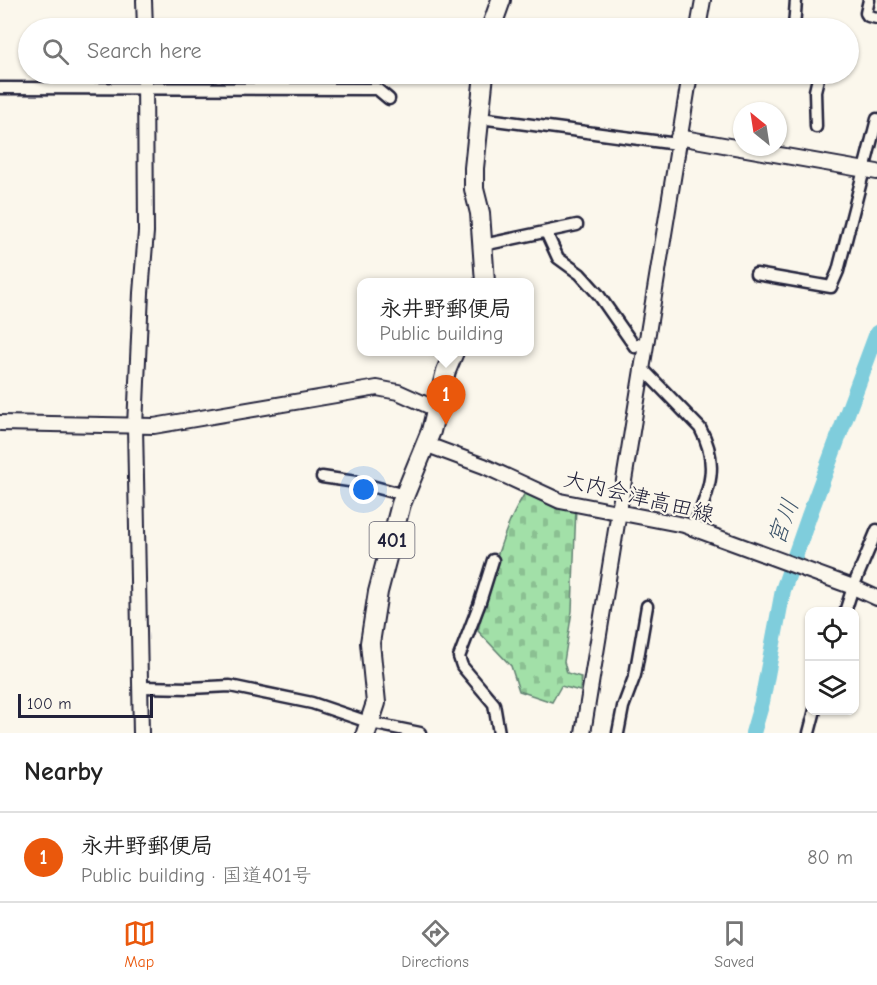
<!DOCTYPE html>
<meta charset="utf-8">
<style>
:root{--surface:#fff;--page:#f6f6f6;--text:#222;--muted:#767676;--line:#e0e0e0;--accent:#ea580c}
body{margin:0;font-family:"Comic Neue","Klee One",sans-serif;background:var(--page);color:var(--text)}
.controls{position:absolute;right:18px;bottom:18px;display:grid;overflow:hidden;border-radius:12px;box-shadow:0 2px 4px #0004}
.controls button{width:54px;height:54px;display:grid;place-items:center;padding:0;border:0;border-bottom:2px solid var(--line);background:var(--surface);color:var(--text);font:30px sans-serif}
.compass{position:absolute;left:733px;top:102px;width:54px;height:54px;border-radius:50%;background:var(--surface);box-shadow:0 2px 4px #0004;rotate:330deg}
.scale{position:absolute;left:18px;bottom:15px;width:135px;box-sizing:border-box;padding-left:6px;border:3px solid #22223b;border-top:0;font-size:16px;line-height:21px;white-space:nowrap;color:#22223b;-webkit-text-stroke:4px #fbf7ec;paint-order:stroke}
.you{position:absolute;left:364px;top:490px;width:21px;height:21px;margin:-15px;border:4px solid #fff;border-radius:50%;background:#1a73e8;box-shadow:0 0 0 9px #1a73e833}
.badge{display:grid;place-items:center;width:39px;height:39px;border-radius:50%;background:var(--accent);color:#fff;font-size:20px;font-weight:700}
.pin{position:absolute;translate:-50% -50px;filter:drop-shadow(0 2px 3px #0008)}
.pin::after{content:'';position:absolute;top:32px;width:21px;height:18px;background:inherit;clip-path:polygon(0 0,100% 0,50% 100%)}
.popup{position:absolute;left:357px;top:278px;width:177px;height:78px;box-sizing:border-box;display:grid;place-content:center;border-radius:12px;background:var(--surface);filter:drop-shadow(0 2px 4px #0005);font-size:20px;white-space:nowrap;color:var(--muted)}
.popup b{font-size:22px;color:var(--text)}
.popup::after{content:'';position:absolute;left:50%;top:100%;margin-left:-12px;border:12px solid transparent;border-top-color:var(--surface)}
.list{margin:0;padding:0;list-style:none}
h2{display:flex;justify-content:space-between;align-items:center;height:78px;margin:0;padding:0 24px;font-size:26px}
h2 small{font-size:20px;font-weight:400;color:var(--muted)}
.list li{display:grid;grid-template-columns:39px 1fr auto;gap:18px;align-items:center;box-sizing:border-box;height:90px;padding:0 24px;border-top:2px solid var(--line)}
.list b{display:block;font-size:22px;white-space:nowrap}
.list p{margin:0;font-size:20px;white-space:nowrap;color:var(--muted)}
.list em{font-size:20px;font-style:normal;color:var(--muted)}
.icon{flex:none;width:33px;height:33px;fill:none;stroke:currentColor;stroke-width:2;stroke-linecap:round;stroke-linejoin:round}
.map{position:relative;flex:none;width:877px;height:733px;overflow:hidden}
.search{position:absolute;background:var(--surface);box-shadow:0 2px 4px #0004;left:18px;right:18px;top:18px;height:66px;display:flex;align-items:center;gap:15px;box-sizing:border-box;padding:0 21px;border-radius:33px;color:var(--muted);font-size:22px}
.sheet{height:168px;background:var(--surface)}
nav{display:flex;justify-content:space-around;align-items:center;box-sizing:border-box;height:84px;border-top:2px solid var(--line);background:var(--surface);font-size:16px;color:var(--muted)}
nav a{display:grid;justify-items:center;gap:3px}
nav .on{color:var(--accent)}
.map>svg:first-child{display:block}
.cemetery{fill:url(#cemetery-stones);stroke:#628172;stroke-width:1.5}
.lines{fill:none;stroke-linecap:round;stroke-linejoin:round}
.river{stroke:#7fcddc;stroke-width:16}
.street-casing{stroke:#22223b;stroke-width:15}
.secondary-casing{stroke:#22223b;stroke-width:18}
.highway-casing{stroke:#22223b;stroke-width:22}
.street{stroke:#fbf7ec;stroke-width:10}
.secondary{stroke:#fbf7ec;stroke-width:14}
.highway{stroke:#fbf7ec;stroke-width:18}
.labels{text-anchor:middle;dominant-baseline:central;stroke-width:4.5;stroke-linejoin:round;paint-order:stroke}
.shield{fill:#fbf7ec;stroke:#636270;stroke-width:1.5}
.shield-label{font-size:21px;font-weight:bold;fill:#22223b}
.street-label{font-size:22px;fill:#22223b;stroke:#fbf7ec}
.water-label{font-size:24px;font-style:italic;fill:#3e556b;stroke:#fbf7ec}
</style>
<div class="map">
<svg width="877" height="733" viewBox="0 0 877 733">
<defs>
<pattern id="cemetery-stones" width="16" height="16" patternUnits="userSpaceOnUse" patternTransform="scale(1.5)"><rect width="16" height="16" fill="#a2e0a8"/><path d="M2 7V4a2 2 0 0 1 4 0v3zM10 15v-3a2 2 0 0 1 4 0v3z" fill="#8bc092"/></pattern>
</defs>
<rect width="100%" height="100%" fill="#fbf7ec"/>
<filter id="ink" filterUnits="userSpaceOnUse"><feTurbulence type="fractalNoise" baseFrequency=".0167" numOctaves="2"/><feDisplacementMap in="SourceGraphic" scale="12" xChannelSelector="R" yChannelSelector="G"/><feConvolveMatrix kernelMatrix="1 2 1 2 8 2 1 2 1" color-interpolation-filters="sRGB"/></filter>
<g filter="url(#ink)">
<path class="cemetery" d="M525 493 576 506 572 611 564 662 567 673 581 677 580 691 561 686 552 702 519 691 511 666 478 631C489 585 499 534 525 493Z"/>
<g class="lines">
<path class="river" d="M753 733 762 702 783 590 809 516 877 333"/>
<defs>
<g id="street">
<path d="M869 0 866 13 868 16 877 18"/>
<path d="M794 28 796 0"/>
<path d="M0 88 377 89 389 99"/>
<path d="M480 118 677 144"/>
<path d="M816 127 815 91 819 74"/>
<path d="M546 232 558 258 580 274 598 294 635 347 645 341"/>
<path d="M483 245 577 225"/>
<path d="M756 274 831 287 838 271 877 119"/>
<path d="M641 367 700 428C721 466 708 492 693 529"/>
<path d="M322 477 356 482 405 495"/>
<path d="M493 560 479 605 459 657 462 666 494 704 499 733"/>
<path d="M845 612 853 587 877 530"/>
<path d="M141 687 190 688 230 686 312 703 371 723 420 733"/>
<path d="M618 733 623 707 635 675 647 606"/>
<path d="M809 733 815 710"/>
</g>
<g id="secondary">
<path d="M144 0 145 28"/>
<path d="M698 28 703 0"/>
<path d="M678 137 877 172"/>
<path d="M0 423 154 426 377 388 398 392 436 409"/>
<path d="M425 444 484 466 560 501 684 525 853 587 877 598"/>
<path d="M141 733 135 426 141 293 146 232 145 74"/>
<path d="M583 733 690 74"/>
</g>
<g id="highway">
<path d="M491 28 501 0"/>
<path d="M484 74 474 168V189L480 213 485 282"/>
<path d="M366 733 376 703 370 643 378 592 401 504 431 431 446 371 454 352"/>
</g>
</defs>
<use href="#street" class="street-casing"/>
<use href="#secondary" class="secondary-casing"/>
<use href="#highway" class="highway-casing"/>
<use href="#street" class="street"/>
<use href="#secondary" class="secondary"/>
<use href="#highway" class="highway"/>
</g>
</g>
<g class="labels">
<rect class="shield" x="369.5" y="522" width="45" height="36" rx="4.5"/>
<g class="shield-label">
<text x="392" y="540">401</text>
</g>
<g class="street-label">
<text transform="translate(639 497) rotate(14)">大内会津高田線</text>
</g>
<g class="water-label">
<text transform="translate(783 522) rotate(-70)">宮川</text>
</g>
</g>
</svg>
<div class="controls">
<button><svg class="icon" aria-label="locate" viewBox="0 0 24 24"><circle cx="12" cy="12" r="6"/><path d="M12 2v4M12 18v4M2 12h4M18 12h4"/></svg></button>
<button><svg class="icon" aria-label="layers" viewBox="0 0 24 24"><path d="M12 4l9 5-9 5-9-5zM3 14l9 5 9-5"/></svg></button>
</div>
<svg class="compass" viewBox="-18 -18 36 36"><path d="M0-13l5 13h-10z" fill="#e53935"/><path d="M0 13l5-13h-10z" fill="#767676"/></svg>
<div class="scale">100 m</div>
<div class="you"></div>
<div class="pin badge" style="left:446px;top:425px">1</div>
<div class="popup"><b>永井野郵便局</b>Public building</div>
<div class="search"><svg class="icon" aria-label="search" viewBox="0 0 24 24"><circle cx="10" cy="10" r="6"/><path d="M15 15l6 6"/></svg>Search here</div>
</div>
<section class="sheet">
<h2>Nearby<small></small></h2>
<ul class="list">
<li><span class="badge">1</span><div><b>永井野郵便局</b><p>Public building · 国道401号</p></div><em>80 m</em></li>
</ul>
</section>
<nav>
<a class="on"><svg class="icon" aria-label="map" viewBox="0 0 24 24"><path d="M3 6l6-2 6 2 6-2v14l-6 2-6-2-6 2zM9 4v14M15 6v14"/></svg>Map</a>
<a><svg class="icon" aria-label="directions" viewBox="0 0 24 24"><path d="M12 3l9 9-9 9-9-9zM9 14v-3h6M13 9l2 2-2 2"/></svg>Directions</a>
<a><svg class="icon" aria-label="saved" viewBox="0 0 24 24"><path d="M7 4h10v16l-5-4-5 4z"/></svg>Saved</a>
</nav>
